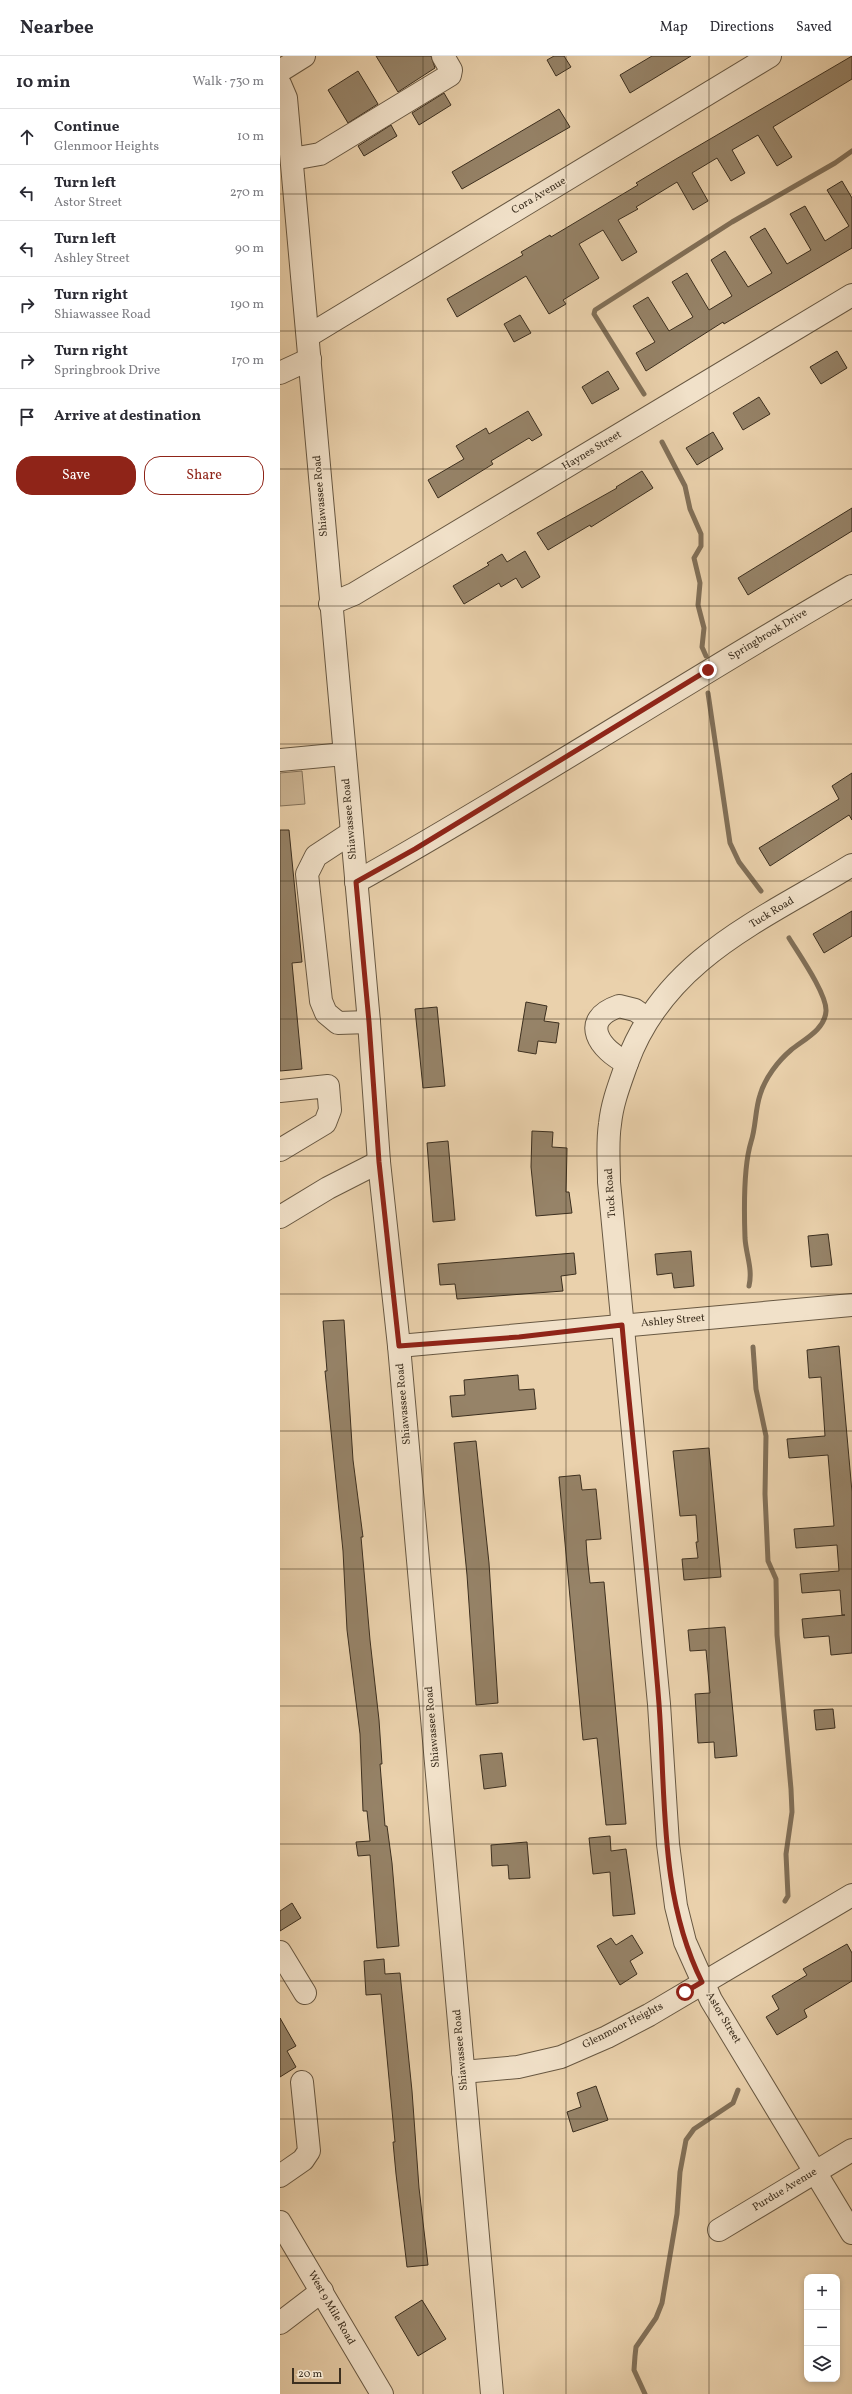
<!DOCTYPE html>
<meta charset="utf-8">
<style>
:root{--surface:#fff;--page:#f2f2f3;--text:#2b2b33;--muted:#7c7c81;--line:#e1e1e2;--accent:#8f2418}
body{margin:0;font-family:Vollkorn,serif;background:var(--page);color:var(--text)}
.controls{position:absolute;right:12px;bottom:12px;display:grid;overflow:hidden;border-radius:8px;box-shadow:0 2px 6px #0003}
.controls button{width:36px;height:36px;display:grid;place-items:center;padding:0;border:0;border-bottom:1px solid var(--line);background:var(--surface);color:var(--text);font:20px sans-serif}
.scale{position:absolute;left:12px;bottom:10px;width:49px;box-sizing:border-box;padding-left:4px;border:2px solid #3c2f1f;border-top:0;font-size:11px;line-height:14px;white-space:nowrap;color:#3c2f1f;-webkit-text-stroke:3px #f1e1c9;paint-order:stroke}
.stop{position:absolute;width:12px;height:12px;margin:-9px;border:3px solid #8f2418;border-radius:50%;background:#fff}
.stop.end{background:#8f2418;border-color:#fff;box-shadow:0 1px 4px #0008}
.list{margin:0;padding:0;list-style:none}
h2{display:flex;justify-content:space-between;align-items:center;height:52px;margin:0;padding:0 16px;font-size:17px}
h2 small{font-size:13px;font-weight:400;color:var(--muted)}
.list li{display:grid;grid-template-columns:26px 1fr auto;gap:12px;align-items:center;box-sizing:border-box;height:56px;padding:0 16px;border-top:1px solid var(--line)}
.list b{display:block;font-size:15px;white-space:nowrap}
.list p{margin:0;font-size:13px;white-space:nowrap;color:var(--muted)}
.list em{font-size:13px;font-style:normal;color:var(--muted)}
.actions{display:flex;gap:8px;padding:12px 16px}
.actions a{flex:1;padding:9px 0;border:1px solid var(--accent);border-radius:16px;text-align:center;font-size:14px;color:var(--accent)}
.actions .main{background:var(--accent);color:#fff}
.icon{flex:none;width:22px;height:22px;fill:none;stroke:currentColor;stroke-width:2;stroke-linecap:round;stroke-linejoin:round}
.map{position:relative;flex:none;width:572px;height:2338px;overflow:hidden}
header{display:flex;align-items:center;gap:24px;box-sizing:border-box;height:56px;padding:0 20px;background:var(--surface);border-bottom:1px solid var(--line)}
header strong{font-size:19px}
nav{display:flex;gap:22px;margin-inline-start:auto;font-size:14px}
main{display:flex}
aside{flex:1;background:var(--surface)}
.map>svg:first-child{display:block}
.green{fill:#ccb594;stroke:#84725a}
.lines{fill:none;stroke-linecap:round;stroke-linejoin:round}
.stream{stroke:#816f57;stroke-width:5}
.building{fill:#968368;stroke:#3c2f1f}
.minor-casing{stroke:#685842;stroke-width:24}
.minor{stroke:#f1e1c9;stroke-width:22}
.route{stroke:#8f2418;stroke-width:5}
.grid{fill:none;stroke:#3c2f1f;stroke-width:1;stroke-opacity:0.55}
.labels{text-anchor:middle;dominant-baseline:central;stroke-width:3;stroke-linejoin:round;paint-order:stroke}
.street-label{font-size:11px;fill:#3c2f1f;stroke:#f1e1c9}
</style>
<header>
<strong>Nearbee</strong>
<nav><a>Map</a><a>Directions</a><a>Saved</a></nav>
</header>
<main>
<aside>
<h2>10 min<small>Walk · 730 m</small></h2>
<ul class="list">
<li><svg class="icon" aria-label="ahead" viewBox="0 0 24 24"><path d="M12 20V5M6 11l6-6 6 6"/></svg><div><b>Continue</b><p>Glenmoor Heights</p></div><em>10 m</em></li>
<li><svg class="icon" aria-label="left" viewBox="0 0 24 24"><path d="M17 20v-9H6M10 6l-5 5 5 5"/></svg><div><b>Turn left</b><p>Astor Street</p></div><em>270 m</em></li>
<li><svg class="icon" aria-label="left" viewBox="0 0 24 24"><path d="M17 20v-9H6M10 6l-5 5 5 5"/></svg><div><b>Turn left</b><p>Ashley Street</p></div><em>90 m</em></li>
<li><svg class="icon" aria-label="right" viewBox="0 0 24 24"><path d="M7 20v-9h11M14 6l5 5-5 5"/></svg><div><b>Turn right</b><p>Shiawassee Road</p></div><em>190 m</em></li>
<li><svg class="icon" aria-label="right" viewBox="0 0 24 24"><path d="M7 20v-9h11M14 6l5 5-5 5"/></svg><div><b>Turn right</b><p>Springbrook Drive</p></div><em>170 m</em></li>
<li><svg class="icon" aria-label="arrive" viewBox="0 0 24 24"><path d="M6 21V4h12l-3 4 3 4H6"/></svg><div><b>Arrive at destination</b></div></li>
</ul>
<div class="actions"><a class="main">Save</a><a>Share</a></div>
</aside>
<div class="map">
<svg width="572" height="2338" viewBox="0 0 572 2338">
<rect width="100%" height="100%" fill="#ead1ac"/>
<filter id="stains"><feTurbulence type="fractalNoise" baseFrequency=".005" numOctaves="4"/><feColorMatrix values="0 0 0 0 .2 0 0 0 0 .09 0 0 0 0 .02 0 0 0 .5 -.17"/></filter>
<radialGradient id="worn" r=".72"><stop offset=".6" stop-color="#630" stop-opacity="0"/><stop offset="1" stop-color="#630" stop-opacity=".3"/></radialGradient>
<path class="green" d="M22 715 25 748 0 750V717Z"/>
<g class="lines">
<g class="stream">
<path d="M364 338 314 258 315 254 452 166 555 107 572 95"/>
<path d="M382 386 405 430 410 453 421 478V490L414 502 420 527 418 549 424 572 422 591 426 600"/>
<path d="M428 637 450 787 459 806 481 835"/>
<path d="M469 1230C473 1213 466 1199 465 1182 464 1154 463 1112 471 1086 476 1071 475 1054 480 1039 485 1022 498 1005 511 994 523 984 545 974 546 955 547 938 518 897 509 882"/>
<path d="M473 1291 476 1333 486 1380 485 1438 488 1505 496 1523 497 1579 511 1733 512 1756 506 1798 508 1840 505 1845"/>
<path d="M365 2338 354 2314 355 2300 356 2291 376 2262 382 2247 397 2158 400 2116 406 2084 414 2073 453 2047 458 2034"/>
</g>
</g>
<g class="building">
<path d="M96 0H151L155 12 118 36Z"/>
<path d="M274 0H284L291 11 276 20 267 4Z"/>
<path d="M372 0H411L350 37 340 19Z"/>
<path d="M572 0V23L493 71 512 101 497 110 478 79 452 94 465 117 451 125 437 102 412 117 428 145 413 154 397 126 356 151 358 153 338 164 357 196 342 205 323 174 299 188 319 222 283 244 286 248 269 258 246 220 177 261 167 243 243 199 241 196 270 179 271 181 358 129 356 127 396 103Z"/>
<path d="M78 15 98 48 68 67 48 34Z"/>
<path d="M164 37 171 49 139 69 132 57Z"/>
<path d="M279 53 290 71 182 133 172 116Z"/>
<path d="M111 69 117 80 84 100 78 90Z"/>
<path d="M562 125 572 142V192L444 268 443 266 366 315 356 297 375 286 353 250 368 241 389 275 413 261 392 226 407 217 429 254 452 240 431 204 445 195 468 231 492 217 470 181 485 172 507 208 531 194 510 158 525 150 545 185 569 170 547 134Z"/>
<path d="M240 259 251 277 234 286 224 268Z"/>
<path d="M557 295 567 312 541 328 530 311Z"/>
<path d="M328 315 339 333 312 348 302 331Z"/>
<path d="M479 341 490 358 463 374 453 357Z"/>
<path d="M248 355 262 379 252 385 249 382 211 405 213 408 158 442 148 424 184 403 176 390 206 372 209 378Z"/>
<path d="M433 376 443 393 417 409 406 392Z"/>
<path d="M362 415 373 432 311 471 310 469 268 494 257 477 337 432 336 431Z"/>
<path d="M572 452V475L468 539 458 522Z"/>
<path d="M245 495 260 521 242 532 236 522 221 531 219 527 184 548 173 530 209 509 207 507 222 498 227 506Z"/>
<path d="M572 717V764L569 759 490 810 479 792 559 743 552 730Z"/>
<path d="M0 774H9L22 906 12 907 22 1013 0 1015Z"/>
<path d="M572 855V880L544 897 533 878Z"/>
<path d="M246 946 267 950 264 965 279 967 276 987 258 985 256 998 238 995Z"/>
<path d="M157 951 165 1030 143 1032 135 953Z"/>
<path d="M252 1075 273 1076 272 1091 287 1092 286 1136H289L292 1157 256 1160 251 1111Z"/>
<path d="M168 1085 175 1164 153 1166 147 1087Z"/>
<path d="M548 1178 552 1209 531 1211 528 1180Z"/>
<path d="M411 1195 414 1230 394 1232 392 1217 377 1219 375 1198Z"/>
<path d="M294 1197 296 1218 281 1220 283 1235 177 1243 175 1228 160 1229 158 1208Z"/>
<path d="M64 1264 73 1404 83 1481H81L90 1584 99 1664 102 1708H100L105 1770H107L112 1807 119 1890 97 1892 90 1799 78 1800 76 1786 90 1785 87 1755H83L80 1678 67 1574 63 1495 45 1315H47L43 1265Z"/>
<path d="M559 1290 572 1436V1597L551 1599 549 1580 524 1582 522 1563 565 1559H562L560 1534 522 1537 520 1518 559 1515 557 1489 516 1492 514 1473 554 1470 548 1399 509 1402 507 1383 545 1380 541 1321 529 1322 527 1294Z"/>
<path d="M238 1319 239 1334 254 1333 256 1353 172 1361 170 1340 185 1339 184 1324Z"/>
<path d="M196 1385 209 1507 218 1647 196 1649 187 1519 174 1387Z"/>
<path d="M429 1392 441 1521 404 1524 402 1503 418 1502 416 1486H418L416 1459 400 1460 393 1395Z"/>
<path d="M300 1419 302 1434 316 1433 321 1483 306 1484 307 1499 310 1527 324 1526 346 1768 326 1769 317 1682 303 1684 279 1421Z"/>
<path d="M445 1571 457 1700 435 1702 434 1686 418 1687 415 1638 430 1637 426 1594 410 1595 408 1574Z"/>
<path d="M553 1653 555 1672 536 1674 534 1654Z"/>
<path d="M222 1697 226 1730 204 1733 200 1699Z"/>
<path d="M330 1780 331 1795 346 1793 355 1858 333 1860 330 1816 313 1818 309 1782Z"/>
<path d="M247 1786 250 1822 229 1823 228 1809 212 1810 211 1789Z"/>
<path d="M12 1847 21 1862 0 1875V1855Z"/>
<path d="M352 1879 363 1897 350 1905 357 1918 340 1929 317 1890 331 1882 336 1889Z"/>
<path d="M567 1888 572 1897V1925L524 1954 527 1961 497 1979 486 1961 499 1953 492 1940 527 1919 523 1913Z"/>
<path d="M104 1903 105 1918 120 1917 132 2035 139 2132 148 2209 127 2211 116 2118 113 2086H115L101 1938 86 1939 84 1905Z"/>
<path d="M0 1962 16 1990 7 1995 16 2011 0 2021Z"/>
<path d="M316 2030 328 2064 293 2076 287 2056 301 2051 297 2037Z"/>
<path d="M142 2244 166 2283 138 2300 115 2261Z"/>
</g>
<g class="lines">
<defs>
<g id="minor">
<path d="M0 15 24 0"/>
<path d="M0 28 6 42 89 966 99 1106 119 1290 212 2338"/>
<path d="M12 103 40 98 170 19 171 14 163 0"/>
<path d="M28 280 490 0"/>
<path d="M0 317 30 303"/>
<path d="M50 548 74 538 572 239"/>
<path d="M0 704 64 698"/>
<path d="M71 777 36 800 27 818 41 945 46 957 58 967 89 966"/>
<path d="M572 809C484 863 385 902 347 1007 340 1027 332 1047 330 1068 327 1087 329 1107 329 1126L379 1648 388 1788 396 1850 405 1886 431 1944 572 2177"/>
<path d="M76 826C244 732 405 626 572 530"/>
<path d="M347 1007C320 994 298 964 339 950L355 954 368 963"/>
<path d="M0 1035 48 1030 50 1054 45 1067 0 1094"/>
<path d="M0 1161 48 1132 99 1106"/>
<path d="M119 1290 572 1249"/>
<path d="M0 1896 25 1937"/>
<path d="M183 2016 238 2011 281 2001 327 1981 369 1959 572 1839"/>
<path d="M0 2120 23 2104 29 2095 22 2026"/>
<path d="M0 2166 102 2338"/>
<path d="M439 2174 572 2094"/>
<path d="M0 2267 42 2235"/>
</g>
</defs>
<use href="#minor" class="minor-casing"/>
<use href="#minor" class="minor"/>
</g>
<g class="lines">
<path class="route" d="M405 1936 422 1926C379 1840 386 1741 379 1648 369 1521 353 1395 342 1269L239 1281 119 1290 99 1106 89 966 76 826 135 793 428 614"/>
</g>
<path class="grid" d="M143 0V2338M286 0V2338M429 0V2338M0 138H572M0 275H572M0 413H572M0 550H572M0 688H572M0 825H572M0 963H572M0 1100H572M0 1238H572M0 1375H572M0 1513H572M0 1650H572M0 1788H572M0 1925H572M0 2063H572M0 2200H572"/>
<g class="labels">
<g class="street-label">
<text transform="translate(259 140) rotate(-31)">Cora Avenue</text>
<text transform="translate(312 395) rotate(-31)">Haynes Street</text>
<text transform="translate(41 440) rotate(-95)">Shiawassee Road</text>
<text transform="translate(488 579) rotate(-31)">Springbrook Drive</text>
<text transform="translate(70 763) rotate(-95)">Shiawassee Road</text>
<text transform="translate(492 857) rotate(-31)">Tuck Road</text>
<text transform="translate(331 1137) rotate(-94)">Tuck Road</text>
<text transform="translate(393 1265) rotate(-5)">Ashley Street</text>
<text transform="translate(124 1348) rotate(-95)">Shiawassee Road</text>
<text transform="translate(153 1671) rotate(-95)">Shiawassee Road</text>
<text transform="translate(443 1962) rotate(59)">Astor Street</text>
<text transform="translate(343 1970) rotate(-27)">Glenmoor Heights</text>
<text transform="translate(181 1994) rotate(-95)">Shiawassee Road</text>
<text transform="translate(505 2134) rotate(-31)">Purdue Avenue</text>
<text transform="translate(51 2252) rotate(60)">West 9 Mile Road</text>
</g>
</g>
<rect width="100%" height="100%" filter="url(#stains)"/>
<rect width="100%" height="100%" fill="url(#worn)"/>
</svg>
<div class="controls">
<button>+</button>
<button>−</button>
<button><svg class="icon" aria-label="layers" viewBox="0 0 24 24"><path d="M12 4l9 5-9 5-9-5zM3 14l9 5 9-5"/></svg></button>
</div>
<div class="scale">20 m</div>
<div class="stop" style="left:405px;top:1936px"></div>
<div class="stop end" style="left:428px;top:614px"></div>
</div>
</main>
